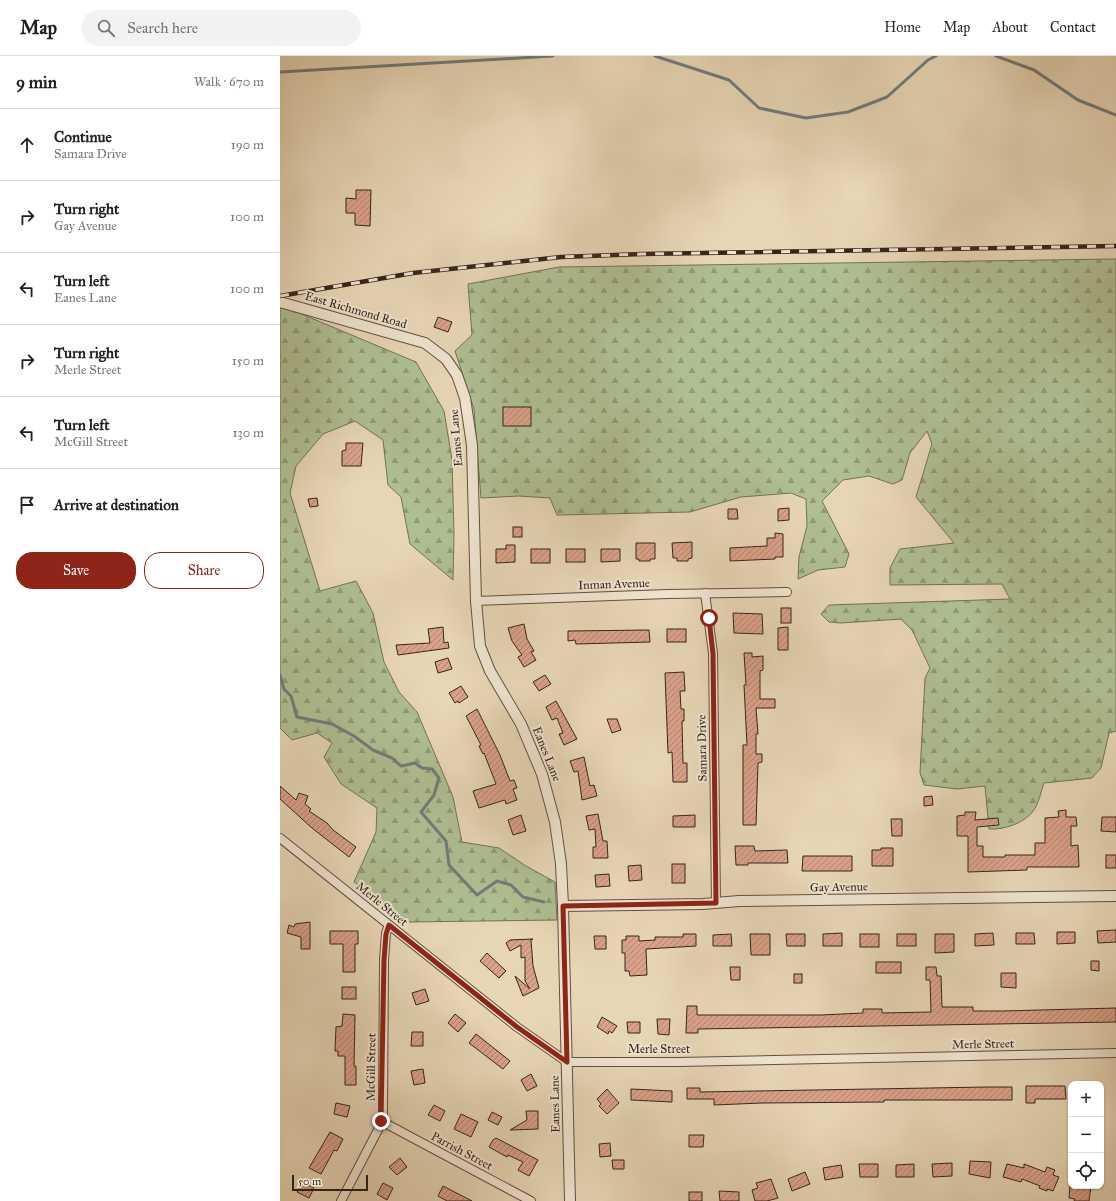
<!DOCTYPE html>
<meta charset="utf-8">
<style>
:root{--surface:#fff;--page:#f2f2f2;--text:#222;--muted:#767676;--line:#e0e0e0;--accent:#8f2418}
body{margin:0;font-family:"IM FELL Great Primer",serif;background:var(--page);color:var(--text)}
.controls{position:absolute;right:12px;bottom:12px;display:grid;overflow:hidden;border-radius:8px;box-shadow:0 1px 3px #0004}
.controls button{width:36px;height:36px;display:grid;place-items:center;padding:0;border:0;border-bottom:1px solid var(--line);background:var(--surface);color:var(--text);font:20px sans-serif}
.scale{position:absolute;left:12px;bottom:10px;width:76px;box-sizing:border-box;padding-left:4px;border:2px solid #34251b;border-top:0;font-size:11px;line-height:14px;white-space:nowrap;color:#34251b;-webkit-text-stroke:3px #efe4d0;paint-order:stroke}
.stop{position:absolute;width:12px;height:12px;margin:-9px;border:3px solid #8f2418;border-radius:50%;background:#fff}
.stop.end{background:#8f2418;border-color:#fff;box-shadow:0 1px 4px #0008}
.list{margin:0;padding:0;list-style:none}
h2{display:flex;justify-content:space-between;align-items:center;height:52px;margin:0;padding:0 16px;font-size:17px}
h2 small{font-size:13px;font-weight:400;color:var(--muted)}
.list li{display:grid;grid-template-columns:26px 1fr auto;gap:12px;align-items:center;box-sizing:border-box;height:72px;padding:0 16px;border-top:1px solid var(--line)}
.list b{display:block;font-size:15px;white-space:nowrap}
.list p{margin:0;font-size:13px;white-space:nowrap;color:var(--muted)}
.list em{font-size:13px;font-style:normal;color:var(--muted)}
.actions{display:flex;gap:8px;padding:12px 16px}
.actions a{flex:1;padding:9px 0;border:1px solid var(--accent);border-radius:16px;text-align:center;font-size:14px;color:var(--accent)}
.actions .main{background:var(--accent);color:#fff}
.icon{flex:none;width:22px;height:22px;fill:none;stroke:currentColor;stroke-width:2;stroke-linecap:round;stroke-linejoin:round}
.map{position:relative;flex:none;width:836px;height:1145px;overflow:hidden}
header{display:flex;align-items:center;gap:24px;box-sizing:border-box;height:56px;padding:0 20px;background:var(--surface);border-bottom:1px solid var(--line)}
header strong{font-size:19px}
nav{display:flex;gap:22px;margin-inline-start:auto;font-size:14px}
.search{width:280px;height:36px;background:var(--page);display:flex;align-items:center;gap:10px;box-sizing:border-box;padding:0 14px;border-radius:22px;color:var(--muted);font-size:15px}
main{display:flex}
aside{flex:1;background:var(--surface)}
.map>svg:first-child{display:block}
.forest{fill:url(#forest-firs);stroke:#727257}
.lines{fill:none;stroke-linecap:round;stroke-linejoin:round}
.stream{stroke:#727c7a;stroke-width:3}
.building{fill:url(#building-hatch);stroke:#34251b}
.minor-casing{stroke:#615142;stroke-width:10}
.tertiary-casing{stroke:#615142;stroke-width:12}
.minor{stroke:#efe4d0;stroke-width:8}
.tertiary{stroke:#efe4d0;stroke-width:10}
.rail-casing{stroke:#34251b;stroke-width:4.5}
.rail{stroke:#efe4d0;stroke-width:3;stroke-dasharray:9;stroke-linecap:butt}
.route{stroke:#8f2418;stroke-width:5}
.labels{text-anchor:middle;dominant-baseline:central;stroke-width:4;stroke-linejoin:round;paint-order:stroke}
.street-label{font-size:12px;fill:#34251b;stroke:#efe4d0}
</style>
<header>
<strong>Map</strong>
<div class="search"><svg class="icon" aria-label="search" viewBox="0 0 24 24"><circle cx="10" cy="10" r="6"/><path d="M15 15l6 6"/></svg>Search here</div>
<nav><a>Home</a><a>Map</a><a>About</a><a>Contact</a></nav>
</header>
<main>
<aside>
<h2>9 min<small>Walk · 670 m</small></h2>
<ul class="list">
<li><svg class="icon" aria-label="ahead" viewBox="0 0 24 24"><path d="M12 20V5M6 11l6-6 6 6"/></svg><div><b>Continue</b><p>Samara Drive</p></div><em>190 m</em></li>
<li><svg class="icon" aria-label="right" viewBox="0 0 24 24"><path d="M7 20v-9h11M14 6l5 5-5 5"/></svg><div><b>Turn right</b><p>Gay Avenue</p></div><em>100 m</em></li>
<li><svg class="icon" aria-label="left" viewBox="0 0 24 24"><path d="M17 20v-9H6M10 6l-5 5 5 5"/></svg><div><b>Turn left</b><p>Eanes Lane</p></div><em>100 m</em></li>
<li><svg class="icon" aria-label="right" viewBox="0 0 24 24"><path d="M7 20v-9h11M14 6l5 5-5 5"/></svg><div><b>Turn right</b><p>Merle Street</p></div><em>150 m</em></li>
<li><svg class="icon" aria-label="left" viewBox="0 0 24 24"><path d="M17 20v-9H6M10 6l-5 5 5 5"/></svg><div><b>Turn left</b><p>McGill Street</p></div><em>130 m</em></li>
<li><svg class="icon" aria-label="arrive" viewBox="0 0 24 24"><path d="M6 21V4h12l-3 4 3 4H6"/></svg><div><b>Arrive at destination</b></div></li>
</ul>
<div class="actions"><a class="main">Save</a><a>Share</a></div>
</aside>
<div class="map">
<svg width="836" height="1145" viewBox="0 0 836 1145">
<defs>
<pattern id="forest-firs" width="22" height="20" patternUnits="userSpaceOnUse"><rect width="22" height="20" fill="#afbf93"/><path d="M5 1l3.5 6h-7zM16 11l3.5 6h-7z" fill="#8f9b77"/></pattern>
<pattern id="building-hatch" width="6" height="6" patternUnits="userSpaceOnUse"><rect width="6" height="6" fill="#dba28a"/><path d="M-1 1l2-2M0 6l6-6M5 7l2-2" fill="none" stroke="#b28470"/></pattern>
</defs>
<rect width="100%" height="100%" fill="#e7d6b6"/>
<filter id="stains"><feTurbulence type="fractalNoise" baseFrequency=".005" numOctaves="4"/><feColorMatrix values="0 0 0 0 .2 0 0 0 0 .09 0 0 0 0 .02 0 0 0 .5 -.17"/></filter>
<radialGradient id="worn" r=".72"><stop offset=".6" stop-color="#630" stop-opacity="0"/><stop offset="1" stop-color="#630" stop-opacity=".3"/></radialGradient>
<g class="forest">
<path d="M836 203V675L829 677 821 712 812 722 764 727C761 735 759 747 754 754 745 767 724 774 709 773L705 730 677 733 644 729 640 717 645 622 650 612 632 574 621 563 561 567 549 566 541 558 549 549 730 543 722 528 610 529V512L620 493 674 487 636 441 652 388 647 375 630 397 622 424 613 428 589 420 563 424 542 445 569 498 565 511 538 514 518 523 519 501 527 470 526 443 511 437 461 441 410 456 277 459 270 442 239 440 201 442 194 353 175 295 192 279 188 228 279 211Z"/>
<path d="M0 249 136 306 164 355 172 404 174 479 173 524 130 488 121 441 108 429 103 384 75 365 43 378 16 410 10 437 40 535 76 525 93 557 104 606 119 636 137 656 173 741 182 786 219 792 246 810 275 826 277 864 129 866 74 826 96 776 97 752 61 728 44 701 52 687 37 677 12 684 0 672Z"/>
</g>
<g class="lines">
<g class="stream">
<path d="M375 0 449 24 479 52 526 62 568 56 607 41 648 4 656 0"/>
<path d="M716 0 754 14 798 44 836 59"/>
<path d="M0 16 273 0"/>
<path d="M0 619 4 633 11 640 17 661 52 668 74 680 93 694 112 702 121 710 135 707 142 712 152 713 159 722 154 739 141 756 166 785 169 809 197 839 217 825 231 829 243 841 264 846"/>
</g>
</g>
<g class="building">
<path d="M76 134H91L90 170 75 169V157H66V142L76 143Z"/>
<path d="M158 261 172 266 168 276 154 271Z"/>
<rect x="223" y="351" width="28" height="19"/>
<path d="M66 387H83L81 410H62V395L66 394Z"/>
<path d="M37 442 38 450 30 451 28 443Z"/>
<path d="M509 452V464L498 465V453Z"/>
<path d="M448 453H457L458 463H448Z"/>
<rect x="233" y="471" width="9" height="10"/>
<path d="M495 477 503 478V501H495V503L450 505V492L487 490V482H495Z"/>
<path d="M412 486V502L408 503V505H397V502H393L392 487Z"/>
<path d="M356 487H375V503H370V505H359V503H356Z"/>
<path d="M226 489H235V506L216 507V493H226Z"/>
<rect x="251" y="493" width="19" height="14"/>
<rect x="286" y="493" width="19" height="13"/>
<path d="M321 493H340V505L321 506Z"/>
<rect x="501" y="552" width="10" height="15"/>
<path d="M453 557 482 558 483 578 454 577Z"/>
<path d="M244 568 247 583 254 595 251 596 256 604 244 611 238 601 242 599 232 585 228 572Z"/>
<path d="M163 571 164 587 168 586 169 592 118 599 116 589 150 587 148 573Z"/>
<path d="M508 571V594H498V572Z"/>
<rect x="387" y="573" width="19" height="13"/>
<path d="M369 574 370 586 296 588 295 584 288 585V575Z"/>
<path d="M464 597H472V601L483 600V614L480 615V643H495V652H476L478 678H476V698H482V706L478 707 476 769H463V689H467L464 629H466Z"/>
<path d="M168 602 172 613 158 617 155 606Z"/>
<path d="M404 616 405 635H400L401 653H404V665H402L403 707H407V726H393L392 696 388 697 385 617Z"/>
<path d="M265 619 271 628 259 635 253 626Z"/>
<path d="M181 630 188 641 179 647 178 645 175 647 169 637Z"/>
<path d="M276 645 297 683 284 689 279 678 283 677 277 662 272 664 266 651Z"/>
<path d="M197 653 220 699 230 725 234 724 237 732 233 733 237 744 226 748 225 744 199 752 193 735 216 728 204 697 203 698 199 690 201 689 186 660Z"/>
<path d="M327 663H337L341 674 332 677Z"/>
<path d="M304 701 310 730 314 729 317 740 302 744 298 715 294 716 290 705Z"/>
<path d="M0 730 16 744 19 737 28 740 25 748 31 753 29 755 47 767 53 774 76 791 69 801 32 772 0 743Z"/>
<path d="M652 740 653 749 644 750V741Z"/>
<path d="M786 754V761H796L797 770H791V790L798 789 799 811H747V814L688 816V780H677V760L685 759V756H696L695 764 718 762 719 769 697 771V790H703V801H725V799H755V787H765V762L779 761 778 755Z"/>
<path d="M318 758 323 785H327L328 802H313V791H316L315 773 309 774 306 760Z"/>
<path d="M241 759 246 775 233 779 228 764Z"/>
<path d="M415 759V771H393V760Z"/>
<path d="M822 761H836V776L821 775Z"/>
<path d="M611 763H622V780H612Z"/>
<path d="M455 790H474L475 795 507 794 508 807H468V809H456Z"/>
<path d="M601 792H613V810H592V794H601Z"/>
<rect x="826" y="799" width="10" height="13"/>
<path d="M523 800H572V815H522Z"/>
<rect x="392" y="808" width="13" height="19"/>
<path d="M361 809 362 824 349 825 348 810Z"/>
<path d="M329 818 330 830 316 831 315 819Z"/>
<path d="M30 866V893H21V881L7 877 9 869 14 871 15 868Z"/>
<path d="M836 874V886L818 887 817 875Z"/>
<path d="M50 875H78V888H75V916H63V888H50Z"/>
<path d="M777 876H795V887L777 888Z"/>
<path d="M562 877V890H543V878Z"/>
<path d="M713 877 714 889 695 890V878Z"/>
<path d="M736 877H754L755 888H736Z"/>
<path d="M403 878H416V890L366 893 367 919 350 920 349 915H345V897H342V884H346V880H359V885L375 884V881H403Z"/>
<path d="M451 878 452 890H433V879Z"/>
<path d="M470 878H490V899H471Z"/>
<path d="M506 878H525V890H507Z"/>
<rect x="580" y="878" width="19" height="13"/>
<rect x="617" y="878" width="19" height="12"/>
<path d="M655 878H674V896L655 897Z"/>
<path d="M314 880H326V893H315Z"/>
<path d="M253 883 251 884 253 910 259 932 243 940 235 920 250 933 245 925V901L241 902V889L230 895 226 887 230 884Z"/>
<path d="M207 897 226 915 219 922 200 905Z"/>
<path d="M811 905H819V915L811 914Z"/>
<rect x="596" y="906" width="25" height="11"/>
<path d="M450 911H460V924H451Z"/>
<path d="M646 911H656L657 920H661L662 951H693V955H723L836 952V966L418 973V977H406L407 950H417V959H541L583 957V953H602V957L651 956 650 924H646Z"/>
<path d="M721 917H736V932L721 931Z"/>
<rect x="514" y="918" width="8" height="9"/>
<rect x="62" y="931" width="14" height="12"/>
<path d="M145 933 149 945 136 949 132 937Z"/>
<path d="M63 958 75 959 74 1010H76V1029H65V1000H58V995H55L56 971 62 970Z"/>
<path d="M175 958 186 967 178 976 168 967Z"/>
<path d="M322 961 337 970 332 977 329 975 328 978 317 971Z"/>
<path d="M377 963H390L389 979 378 978Z"/>
<path d="M347 966H360V977H348Z"/>
<path d="M132 976H143V990H131Z"/>
<path d="M196 978 230 1005 223 1013 189 987Z"/>
<path d="M143 1013 145 1027 134 1029 131 1015Z"/>
<path d="M251 1018 257 1030 247 1035 241 1024Z"/>
<path d="M746 1030H785L786 1043H755V1047H746Z"/>
<path d="M707 1031H732V1044H604V1046L482 1047 434 1049V1043H407V1032H420V1036Z"/>
<path d="M327 1033 339 1047 327 1058 319 1050 321 1048 317 1043Z"/>
<path d="M351 1033 392 1035V1046L351 1044Z"/>
<path d="M56 1047 70 1050 67 1061 54 1058Z"/>
<path d="M154 1049 165 1055 160 1065 148 1059Z"/>
<path d="M246 1055H258V1073L230 1074 247 1064Z"/>
<path d="M212 1056 222 1061 218 1069 208 1064Z"/>
<path d="M181 1058 198 1066 191 1081 174 1073Z"/>
<path d="M50 1076 63 1083 57 1095 54 1094 41 1118 29 1112Z"/>
<path d="M409 1079H424L423 1091H409Z"/>
<path d="M216 1082 258 1104 249 1120 238 1114 243 1106 228 1099 227 1101 209 1091 213 1084Z"/>
<path d="M330 1087 331 1100 320 1101 319 1088Z"/>
<path d="M120 1102 127 1111 117 1119 109 1111Z"/>
<path d="M332 1104H344V1113H333Z"/>
<path d="M690 1105 711 1106 710 1122 689 1118Z"/>
<path d="M672 1107V1120L653 1121 652 1108Z"/>
<path d="M579 1108H598V1121H580Z"/>
<path d="M634 1108V1121H616V1109Z"/>
<path d="M727 1108 744 1112V1108L765 1116 767 1111 775 1114 773 1119 779 1121 773 1135 767 1133V1135L759 1132 760 1130 742 1123 741 1126 723 1121Z"/>
<path d="M561 1109 563 1121 545 1124 543 1112Z"/>
<path d="M525 1116 530 1128 512 1135 508 1123Z"/>
<path d="M491 1123 498 1142 487 1145H475L472 1134 478 1132 476 1127Z"/>
<path d="M22 1126 34 1132 29 1142 17 1136Z"/>
<path d="M103 1127 113 1132 107 1144 97 1138Z"/>
<path d="M163 1130 192 1145H167L158 1140Z"/>
<path d="M790 1130H811L809 1145H794L795 1143 789 1142Z"/>
<path d="M439 1135 459 1136V1145H440Z"/>
<rect x="409" y="1136" width="13" height="9"/>
</g>
<g class="lines">
<defs>
<g id="minor">
<path d="M425 537 433 597 436 847"/>
<path d="M196 545 388 538 507 536"/>
<path d="M0 782 237 971 287 1006H399L836 997"/>
<path d="M101 1065 251 1145"/>
<path d="M61 1145 101 1068 103 1057 104 904 106 877 109 869"/>
</g>
<g id="tertiary">
<path d="M0 246 145 287 166 303 177 319 185 342 192 389 196 545 200 590 210 615 241 668 262 718 275 766 281 808 283 850 290 1145"/>
<path d="M283 850 423 848 459 845 836 840"/>
</g>
</defs>
<use href="#minor" class="minor-casing"/>
<use href="#tertiary" class="tertiary-casing"/>
<use href="#minor" class="minor"/>
<use href="#tertiary" class="tertiary"/>
<defs>
<path id="rail" d="M0 240 133 217 281 201 362 198 836 190"/>
</defs>
<use href="#rail" class="rail-casing"/>
<use href="#rail" class="rail"/>
</g>
<g class="lines">
<path class="route" d="M101 1065 104 904 106 878 109 869 237 971 287 1006 283 850 436 847 433 598 429 562"/>
</g>
<g class="labels">
<g class="street-label">
<text transform="translate(76 254) rotate(16)">East Richmond Road</text>
<text transform="translate(176 382) rotate(-95)">Eanes Lane</text>
<text transform="translate(334 528) rotate(-2)">Inman Avenue</text>
<text transform="translate(422 692) rotate(-91)">Samara Drive</text>
<text transform="translate(267 698) rotate(68)">Eanes Lane</text>
<text transform="translate(559 831) rotate(-1)">Gay Avenue</text>
<text transform="translate(102 848) rotate(39)">Merle Street</text>
<text transform="translate(703 988) rotate(-1)">Merle Street</text>
<text x="379" y="993">Merle Street</text>
<text transform="translate(91 1011) rotate(-89)">McGill Street</text>
<text transform="translate(275 1048) rotate(-91)">Eanes Lane</text>
<text transform="translate(182 1095) rotate(28)">Parrish Street</text>
</g>
</g>
<rect width="100%" height="100%" filter="url(#stains)"/>
<rect width="100%" height="100%" fill="url(#worn)"/>
</svg>
<div class="controls">
<button>+</button>
<button>−</button>
<button><svg class="icon" aria-label="locate" viewBox="0 0 24 24"><circle cx="12" cy="12" r="6"/><path d="M12 2v4M12 18v4M2 12h4M18 12h4"/></svg></button>
</div>
<div class="scale">50 m</div>
<div class="stop" style="left:429px;top:562px"></div>
<div class="stop end" style="left:101px;top:1065px"></div>
</div>
</main>
